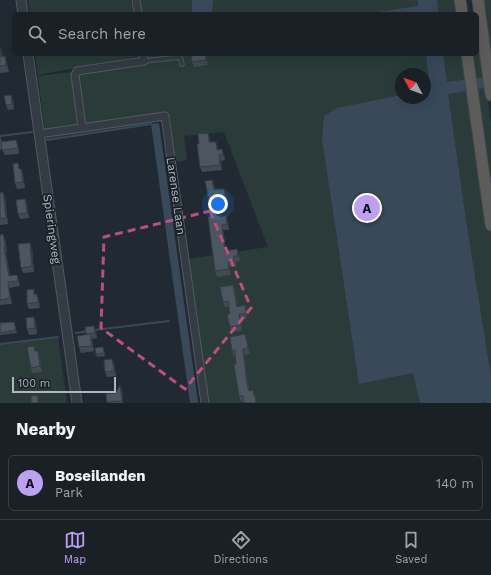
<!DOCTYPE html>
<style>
:root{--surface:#192026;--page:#262d32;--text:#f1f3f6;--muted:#9fa3a7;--line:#373e43;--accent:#bca0f2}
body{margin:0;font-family:"Work Sans",sans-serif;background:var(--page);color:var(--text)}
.compass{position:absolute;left:395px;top:68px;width:36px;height:36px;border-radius:50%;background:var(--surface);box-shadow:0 4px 16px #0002;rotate:311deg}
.scale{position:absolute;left:12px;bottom:10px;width:104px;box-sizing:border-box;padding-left:4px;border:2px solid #aeb6c0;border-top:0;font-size:11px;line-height:14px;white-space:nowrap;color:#aeb6c0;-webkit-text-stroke:3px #1a2027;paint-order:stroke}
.you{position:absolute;left:218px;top:204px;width:14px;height:14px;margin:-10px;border:3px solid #fff;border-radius:50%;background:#1a73e8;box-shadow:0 0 0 6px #1a73e833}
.badge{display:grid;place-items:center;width:26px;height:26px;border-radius:50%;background:var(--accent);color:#111;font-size:13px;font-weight:700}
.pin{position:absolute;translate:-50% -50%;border:2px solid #fff;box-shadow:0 1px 4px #0006}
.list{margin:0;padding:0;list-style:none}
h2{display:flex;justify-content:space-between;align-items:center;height:52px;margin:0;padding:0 16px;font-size:17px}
h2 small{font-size:13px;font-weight:400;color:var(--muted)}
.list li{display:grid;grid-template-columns:26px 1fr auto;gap:12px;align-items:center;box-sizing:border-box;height:56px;margin:0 8px 8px;padding:0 8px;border:1px solid var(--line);border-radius:6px}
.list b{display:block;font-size:15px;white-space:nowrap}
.list p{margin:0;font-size:13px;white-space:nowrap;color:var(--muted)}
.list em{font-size:13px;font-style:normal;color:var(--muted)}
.icon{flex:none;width:22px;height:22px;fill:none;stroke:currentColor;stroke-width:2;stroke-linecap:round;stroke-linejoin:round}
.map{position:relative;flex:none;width:491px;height:403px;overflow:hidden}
.search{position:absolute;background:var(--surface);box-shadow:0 4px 16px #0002;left:12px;right:12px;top:12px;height:44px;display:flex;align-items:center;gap:10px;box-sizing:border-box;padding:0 14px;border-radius:6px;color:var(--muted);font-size:15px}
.sheet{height:116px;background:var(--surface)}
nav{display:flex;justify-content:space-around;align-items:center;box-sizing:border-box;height:56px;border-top:1px solid var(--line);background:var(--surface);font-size:11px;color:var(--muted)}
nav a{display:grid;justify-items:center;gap:2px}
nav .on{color:var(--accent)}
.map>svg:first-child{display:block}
.green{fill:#2a3b39;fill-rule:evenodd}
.water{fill:#39495a}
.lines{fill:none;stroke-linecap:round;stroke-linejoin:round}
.stream{stroke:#39495a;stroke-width:2}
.service-casing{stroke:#525961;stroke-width:5.5}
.minor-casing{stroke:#525961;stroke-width:9}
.tertiary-casing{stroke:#525961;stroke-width:11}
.trunk-casing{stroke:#3f464d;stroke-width:13}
.service{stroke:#343b43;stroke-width:3.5}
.minor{stroke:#343b43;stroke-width:7}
.tertiary{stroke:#343b43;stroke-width:9}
.trunk{stroke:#5d5c5a;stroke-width:11}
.wall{fill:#414a53}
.shaded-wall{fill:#353c43}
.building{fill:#4c5660;stroke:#353c43}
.marked{fill:none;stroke:#bb4f7e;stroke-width:3;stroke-dasharray:8 5;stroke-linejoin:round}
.labels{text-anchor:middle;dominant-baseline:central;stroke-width:3.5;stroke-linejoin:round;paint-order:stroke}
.street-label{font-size:12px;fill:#aeb6c0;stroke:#1a2027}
</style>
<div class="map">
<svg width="491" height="403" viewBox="0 0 491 403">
<rect width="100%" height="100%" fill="#212a32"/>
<g class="green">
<path d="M28 0H131L133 14H30Z"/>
<path d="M134 0H457L459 14H136Z"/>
<path d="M482 0H491V93L487 94 491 124V181L479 95 470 96 491 227V403H208L188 259 268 247 224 132 184 136 187 160 178 162 175 159 169 120 46 139 38 76 141 64V54H477V38L481 67H491ZM401 74H425V98H401Z"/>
<path d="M35 54H139L140 56 38 75Z"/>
<path d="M58 337 67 403H0V344Z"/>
</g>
<g class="water">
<path d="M192 0H213L212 14H192Z"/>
<path d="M418 0H437L439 14H364L418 6Z"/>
<path d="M426 54H443L447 82 491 76V87L448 94 467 227 491 376V403H485L484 401 481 403H420L413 373 359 384 322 139 324 116 337 108 401 95V98H425V90L430 88Z"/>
<path d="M159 123 198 403H190L151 124Z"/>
</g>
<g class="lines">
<g class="stream">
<path d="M0 136 32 132"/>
<path d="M47 140 151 124"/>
<path d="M95 330 169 321"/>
<path d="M76 333 88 331"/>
<path d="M0 344 58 337"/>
</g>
<defs>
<path id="service" d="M144 61 180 57 182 64"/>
<g id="minor">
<path d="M136 0 138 14"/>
<path d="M82 127 75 75 77 71 144 61 143 54"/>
<path d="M39 134 165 116 205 403"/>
</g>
<g id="tertiary">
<path d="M21 0 23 14"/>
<path d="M28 54 77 403"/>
</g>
<g id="trunk">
<path d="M460 0 462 14"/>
<path d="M478 0 491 95"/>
<path d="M467 54 491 225"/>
</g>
</defs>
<use href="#service" class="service-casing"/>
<use href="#minor" class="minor-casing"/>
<use href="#tertiary" class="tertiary-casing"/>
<use href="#trunk" class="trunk-casing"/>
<use href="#service" class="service"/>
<use href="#minor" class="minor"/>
<use href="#tertiary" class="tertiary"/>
<use href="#trunk" class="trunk"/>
</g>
<g class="wall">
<path d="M0 47 3 57 7 63 9 72 0 73Z"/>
<path d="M191 54H206L208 65 194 67 192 62Z"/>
<path d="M11 95 13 100 14 109 8 110 6 105Z"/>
<path d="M208 133 210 138V142L218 147V150L224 155 225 160 221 161 222 170 202 172 200 167 199 144Z"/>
<path d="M0 135 2 142 16 140 18 145 19 154 5 155 4 154 2 149 0 150Z"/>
<path d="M20 169H21L23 174 25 188 17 189 15 183Z"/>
<path d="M214 185 215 190 226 194 227 201 217 202 218 216 220 217 226 216 228 222 229 230H223L226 250 239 254 240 261 236 262V267H230L231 275 217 277 215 271Z"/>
<path d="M3 192 5 198 8 224 0 225V193Z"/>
<path d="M25 199 27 204 29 218 20 219 18 214Z"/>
<path d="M0 235 5 239 7 252H6L10 276 17 275 19 281 20 286 9 288 12 304 0 305Z"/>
<path d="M32 248 34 272 23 273 21 268Z"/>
<path d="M233 285 235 290 238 306 247 311V319L241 320 242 331 232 332 230 327V314L229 307H225L223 302Z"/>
<path d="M36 295 39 300 40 308 29 309 27 304Z"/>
<path d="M14 322 17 333 0 335V323Z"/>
<path d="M36 322 37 334 29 335 27 329Z"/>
<path d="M96 331 97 338 92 339 94 351 81 353 79 347 86 334Z"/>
<path d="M245 334 247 340 250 354 245 355 249 390V391L253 390 257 401 241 402 239 396 235 356 234 357 232 351Z"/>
<path d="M103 347 105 356 97 357 96 354Z"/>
<path d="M36 351H38L40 357 42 372 32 373 31 368Z"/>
<path d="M112 359 114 364 116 376 107 377 105 372Z"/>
<path d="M122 390 123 403H108L106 394 116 393Z"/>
</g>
<g class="shaded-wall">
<path d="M0 47 2 52 4 64 1 57Z"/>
<path d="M205 54H206L208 65 206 60Z"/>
<path d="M5 56 7 63 9 72 6 65Z"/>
<path d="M11 95 13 100 14 109 12 104Z"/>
<path d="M208 133 210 138 211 148 209 142Z"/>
<path d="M216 142 218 147 219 155 217 150Z"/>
<path d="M222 149 224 155 225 160 223 155Z"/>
<path d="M219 155 221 161 222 170 220 165Z"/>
<path d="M21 169 23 174 25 188 23 182Z"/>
<path d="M212 180 214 185 216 195 214 190Z"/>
<path d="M224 189 226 194 227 201 225 196Z"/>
<path d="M3 192 5 198 8 224 6 218Z"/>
<path d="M215 197 217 202 219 221 217 216Z"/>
<path d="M25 199 27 204 29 218 27 213Z"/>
<path d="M226 216 228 222 229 230 227 224Z"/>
<path d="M222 225 223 230 227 256 225 251Z"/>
<path d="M3 234 5 239 7 252 5 247Z"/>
<path d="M30 243 32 248 34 272 32 266Z"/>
<path d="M4 247 6 252 11 282 9 276Z"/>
<path d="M237 249 239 254 240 261 238 256Z"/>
<path d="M228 262 230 267 231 275 229 269Z"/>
<path d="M233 285 235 290 239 312 237 307Z"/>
<path d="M37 294 39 300 40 308 38 302Z"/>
<path d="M245 305 247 311V319L246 314Z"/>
<path d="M239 314 241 320 242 331 241 325Z"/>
<path d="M34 317 36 322 37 334 35 328Z"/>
<path d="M94 326 96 331 97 338 95 333Z"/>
<path d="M90 334 92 339 94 351 92 346Z"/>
<path d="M245 334 247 340 250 354 248 348Z"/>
<path d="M243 349 245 355 249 390 251 397 247 384Z"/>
<path d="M38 351 40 357 42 372 40 366Z"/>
<path d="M112 359 114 364 116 376 114 371Z"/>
<path d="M120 385 122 390 123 403 122 401Z"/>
<path d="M253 390 257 401 258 403H256Z"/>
</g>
<g class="building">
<path d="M0 49 1 57 5 56 6 65 0 66Z"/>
<path d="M191 54H205L206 60 192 62Z"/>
<path d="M11 95 12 104 6 105 4 96Z"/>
<path d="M208 133 209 142H216L217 150 222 149 223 155H219L220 165 200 167 197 144H199L198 134Z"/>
<path d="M16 140 18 148 3 150 2 149 1 142Z"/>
<path d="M18 163 19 169H21L23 182 15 183 13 164Z"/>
<path d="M212 180 214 190 224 189 225 196 215 197 217 216 219 215 220 217 226 216 227 224 222 225 225 251 237 249 238 256H234V261L228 262 229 269 215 271 208 217 212 216 205 181Z"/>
<path d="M3 192 6 218 0 219V193Z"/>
<path d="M25 199 27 213 18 214 16 200Z"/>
<path d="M3 234 5 247H4L9 276 17 275 18 281 8 282 10 298 0 300V235Z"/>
<path d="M30 243 32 266 21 268 18 244Z"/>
<path d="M233 285 237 307 245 305 246 314H239L241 325 230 327 227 314H230L228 301 223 302 220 287Z"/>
<path d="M34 289V295L37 294 38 302 27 304V290Z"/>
<path d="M34 317 35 328 27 329 26 318Z"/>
<path d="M14 322 16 330 0 333V323Z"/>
<path d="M94 326 95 333 86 334 85 327Z"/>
<path d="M90 334 92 346 79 347 77 336Z"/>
<path d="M245 334 248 348 243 349 247 384 249 391 253 390 254 395H255L256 403H244L243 396H239L234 365 236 364 235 350 232 351 230 337Z"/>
<path d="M34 346 35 351H38L40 366 31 368 27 347Z"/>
<path d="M103 347 104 353 96 354 95 348Z"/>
<path d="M112 359 114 371 105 372 104 360Z"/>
<path d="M120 385 122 401 107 402 106 394 116 393Z"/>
<path d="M38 395V403H31V396Z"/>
</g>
<path class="marked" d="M210 211 251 308 185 389 101 328 104 237Z"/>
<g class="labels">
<g class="street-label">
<text transform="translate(176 196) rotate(82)">Larense Laan</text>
<text transform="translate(52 229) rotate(82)">Spieringweg</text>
</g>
</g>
</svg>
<svg class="compass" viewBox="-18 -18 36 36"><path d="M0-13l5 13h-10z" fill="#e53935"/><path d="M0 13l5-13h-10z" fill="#9fa3a7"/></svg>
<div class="scale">100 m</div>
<div class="you"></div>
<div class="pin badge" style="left:367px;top:208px">A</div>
<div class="search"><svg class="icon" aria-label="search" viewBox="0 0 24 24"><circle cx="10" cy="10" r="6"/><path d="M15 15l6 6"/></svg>Search here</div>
</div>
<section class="sheet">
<h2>Nearby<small></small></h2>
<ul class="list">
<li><span class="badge">A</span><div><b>Boseilanden</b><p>Park</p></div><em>140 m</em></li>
</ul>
</section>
<nav>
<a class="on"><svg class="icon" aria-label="map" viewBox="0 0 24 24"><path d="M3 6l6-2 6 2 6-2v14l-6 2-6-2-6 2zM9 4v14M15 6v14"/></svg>Map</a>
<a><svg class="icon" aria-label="directions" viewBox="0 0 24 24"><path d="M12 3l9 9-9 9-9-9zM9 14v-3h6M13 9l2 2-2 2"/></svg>Directions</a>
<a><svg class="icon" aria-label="saved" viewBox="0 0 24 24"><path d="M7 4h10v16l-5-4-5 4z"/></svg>Saved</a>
</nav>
